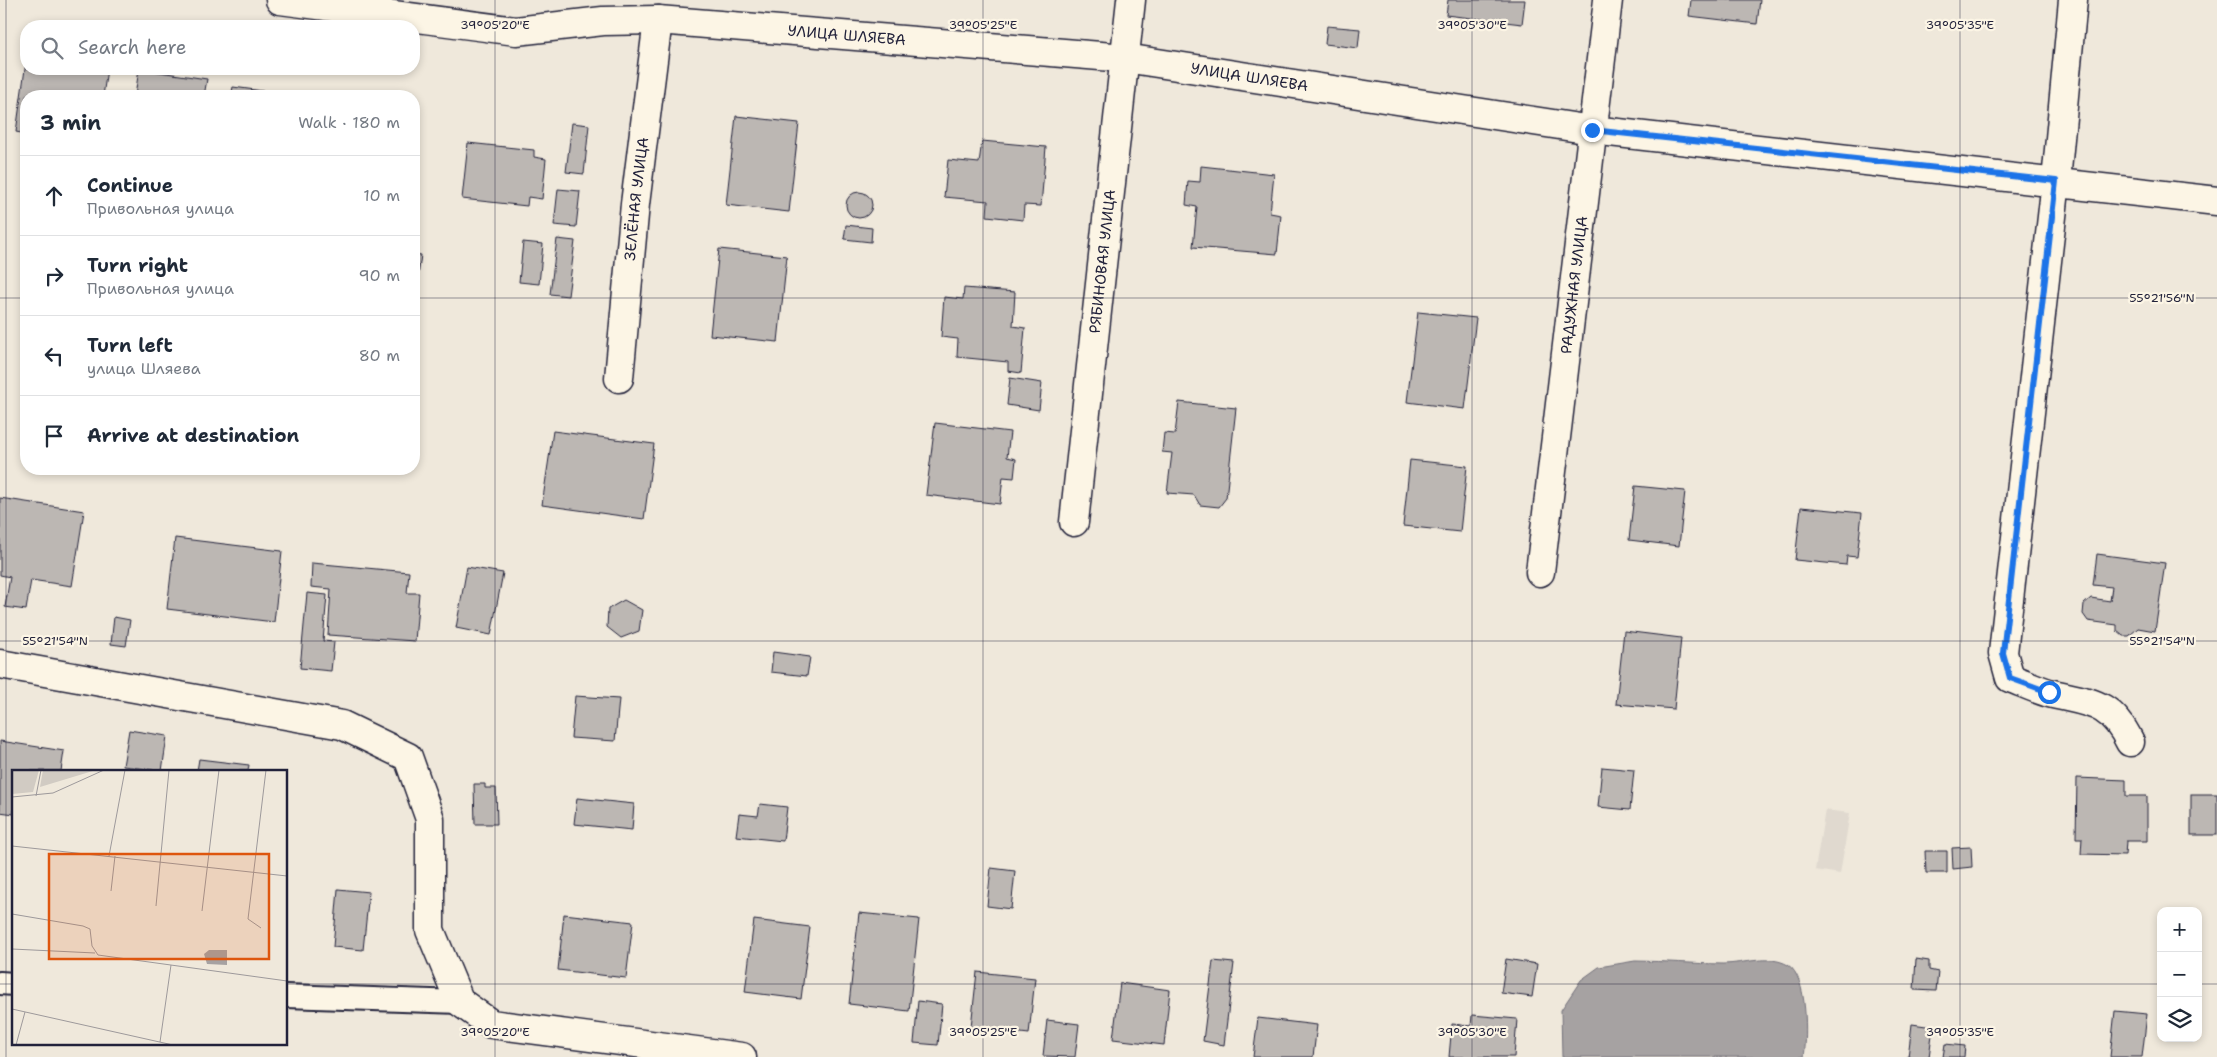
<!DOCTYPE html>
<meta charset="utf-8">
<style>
:root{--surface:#fff;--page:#f6f6f7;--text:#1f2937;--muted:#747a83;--line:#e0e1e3}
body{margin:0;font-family:"Shantell Sans",sans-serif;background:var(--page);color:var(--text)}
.controls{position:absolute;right:15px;bottom:15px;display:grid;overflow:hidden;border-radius:10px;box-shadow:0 2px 8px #0003}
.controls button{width:45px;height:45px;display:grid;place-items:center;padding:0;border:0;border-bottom:1px solid var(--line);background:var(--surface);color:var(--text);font:25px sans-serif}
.stop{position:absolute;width:15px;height:15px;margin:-11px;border:4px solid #1a73e8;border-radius:50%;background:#fff}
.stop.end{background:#1a73e8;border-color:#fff;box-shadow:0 1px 5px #0008}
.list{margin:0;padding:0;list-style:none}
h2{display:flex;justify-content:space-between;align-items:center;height:65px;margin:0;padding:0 20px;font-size:21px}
h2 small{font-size:16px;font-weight:400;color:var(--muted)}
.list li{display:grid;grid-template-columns:32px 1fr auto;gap:15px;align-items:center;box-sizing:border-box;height:80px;padding:0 20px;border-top:1px solid var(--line)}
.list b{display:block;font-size:19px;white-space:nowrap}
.list p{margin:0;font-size:16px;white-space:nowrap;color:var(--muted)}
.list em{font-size:16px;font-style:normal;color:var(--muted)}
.icon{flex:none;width:28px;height:28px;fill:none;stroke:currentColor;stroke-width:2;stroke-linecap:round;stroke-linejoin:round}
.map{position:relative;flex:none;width:2217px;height:1057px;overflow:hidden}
.search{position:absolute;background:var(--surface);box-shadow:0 2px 8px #0003;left:20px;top:20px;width:400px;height:55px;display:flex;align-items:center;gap:12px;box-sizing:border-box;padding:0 18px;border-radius:20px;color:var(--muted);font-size:19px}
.panel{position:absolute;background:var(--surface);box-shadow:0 2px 8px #0003;left:20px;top:90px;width:400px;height:385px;border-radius:20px}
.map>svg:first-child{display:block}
.built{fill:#e0d9cf}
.water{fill:#a6a2a2;stroke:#716f79}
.building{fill:#bcb7b3;stroke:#22223b}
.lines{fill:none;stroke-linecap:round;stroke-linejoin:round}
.service-casing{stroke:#22223b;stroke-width:26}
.minor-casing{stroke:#22223b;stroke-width:31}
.service{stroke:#fcf5e5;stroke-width:22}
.minor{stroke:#fcf5e5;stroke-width:28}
.route{stroke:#1a73e8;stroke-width:6}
.ticks{fill:none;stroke:#22223b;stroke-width:1;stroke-opacity:0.45}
.labels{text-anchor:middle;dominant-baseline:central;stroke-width:4.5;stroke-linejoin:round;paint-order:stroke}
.street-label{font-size:15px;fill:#22223b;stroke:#fcf5e5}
.inset-road{fill:none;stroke:#9d999b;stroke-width:1}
.view{fill:#de560e;fill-opacity:0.15;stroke:#de560e;stroke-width:2.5}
.inset-edge{fill:none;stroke:#22223b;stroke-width:2.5}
.ticks-label{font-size:12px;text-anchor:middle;fill:#22223b;stroke:#fcf5e5;stroke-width:4.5;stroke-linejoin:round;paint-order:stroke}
</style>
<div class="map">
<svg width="2217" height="1057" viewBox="0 0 2217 1057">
<rect width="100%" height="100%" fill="#efe8db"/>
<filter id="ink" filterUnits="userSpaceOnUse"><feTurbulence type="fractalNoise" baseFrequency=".02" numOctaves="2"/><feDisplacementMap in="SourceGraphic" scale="10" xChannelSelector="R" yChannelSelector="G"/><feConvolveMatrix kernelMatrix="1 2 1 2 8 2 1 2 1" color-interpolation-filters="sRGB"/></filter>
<g filter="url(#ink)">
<path class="built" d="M1825 810 1850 813 1840 874 1815 870Z"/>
<path class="water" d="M1635 961C1665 961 1694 964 1723 964 1744 964 1769 954 1788 965 1808 977 1807 1037 1804 1057H1562L1561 1010 1581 980 1599 967Z"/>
<g class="building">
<path d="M1448 0H1525L1522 24 1446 15Z"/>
<path d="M1691 0H1760L1757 24 1689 16Z"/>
<path d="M1327 26 1360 29 1358 48 1325 44Z"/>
<path d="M26 62V69H107L103 96H26V134L16 132Z"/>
<path d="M139 69 207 79 204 96H135Z"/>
<path d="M233 87 300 96H231Z"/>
<path d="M736 116 799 123 789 212 726 205Z"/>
<path d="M572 123 589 125 584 174 566 172Z"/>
<path d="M982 141 1046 147 1041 206 1024 205 1023 220 987 216 988 201 944 197 948 160 979 163Z"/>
<path d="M468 143 534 150V157L546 159 542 199 528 197 527 206 462 199Z"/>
<path d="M1201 166 1274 174 1270 213 1281 215 1277 254 1193 247 1197 207 1186 205 1188 181 1200 182Z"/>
<path d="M558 189 580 191 576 227 554 225Z"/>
<circle cx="859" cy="205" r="13"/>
<path d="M846 225 872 228 871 242 844 239Z"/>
<path d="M557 239 575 241 568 296 550 294Z"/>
<path d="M523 242 543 244 539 284 519 282Z"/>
<path d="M719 249 787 256 778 342 710 335Z"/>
<path d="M414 254 421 255 415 298H414Z"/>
<path d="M964 288 1015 292 1013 326 1025 328 1021 373 1008 371V362L957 357 958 339 941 337 944 297 963 299Z"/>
<path d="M1418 312 1476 318 1465 409 1407 402Z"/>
<path d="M1010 378 1042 383 1039 410 1007 405Z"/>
<path d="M1179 402 1236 408 1226 498 1219 507 1200 505 1194 495 1167 493 1172 453 1162 452 1164 433 1175 434Z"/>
<path d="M935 423 1010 432 1007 457 1016 459 1014 478 1003 477 1000 504 926 495Z"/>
<path d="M553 431 654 444 644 519 542 505Z"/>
<path d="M1410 460 1467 466 1460 532 1403 526Z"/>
<path d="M1635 486 1685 491 1679 546 1629 540Z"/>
<path d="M0 498 84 511 72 586 31 580 26 610 5 607 10 577 0 575Z"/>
<path d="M1801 507 1862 513 1857 557 1847 556 1846 565 1795 560Z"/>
<path d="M175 538 282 551 274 622 167 609Z"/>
<path d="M2097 554 2165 563 2155 631 2138 628 2129 636H2123L2117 631V625L2088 621 2083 614 2084 604 2091 598 2110 601 2112 587 2093 585Z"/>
<path d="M312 563 409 572 407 593H419L415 641 328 635 331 589 311 587Z"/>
<path d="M467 567 503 573 491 635 456 628Z"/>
<path d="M307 593 327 595 323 641 334 642 331 671 300 668Z"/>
<path d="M624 600 642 610 639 631 621 638 607 627 608 609Z"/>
<path d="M114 617 130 620 126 646 111 644Z"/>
<path d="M1624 631 1681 638 1674 709 1616 704Z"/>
<path d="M773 652 810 657 807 676 771 672Z"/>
<path d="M575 696 619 699 615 741 571 738Z"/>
<path d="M129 730 167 736 162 771 123 766Z"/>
<path d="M0 741 64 751 61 771H14V814L0 812Z"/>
<path d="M199 759 249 765 248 771H197Z"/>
<path d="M1602 767 1634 770 1630 810 1598 807Z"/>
<path d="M2077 778 2126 780V796H2147V841H2126L2125 855 2081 854 2082 838H2076Z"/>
<path d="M474 784H485V788H496L497 824H475Z"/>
<rect x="2191" y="794" width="26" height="41"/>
<path d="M577 798 634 804 632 830 574 824Z"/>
<path d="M760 804 787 807 783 841 736 836 739 814 758 816Z"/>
<path d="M1971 847 1972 867 1953 869 1952 848Z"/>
<path d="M1925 851H1947V873H1926Z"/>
<path d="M991 868 1015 871 1011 909 987 906Z"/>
<path d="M338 889 369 892 363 950 333 947Z"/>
<path d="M859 913 919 919 909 1011 849 1004Z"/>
<path d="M564 914 633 922 626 978 558 970Z"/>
<path d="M754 920 810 927 801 999 745 992Z"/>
<path d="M1506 959 1537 964 1532 997 1501 993Z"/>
<path d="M1916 959 1929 961V970L1938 972 1936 991 1914 990Z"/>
<path d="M1213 961 1234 963 1224 1045 1203 1041Z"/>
<path d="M977 972 1035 978 1029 1034 971 1027Z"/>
<path d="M1120 983 1170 990 1164 1045 1113 1039Z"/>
<path d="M918 1001 942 1004 938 1045 914 1043Z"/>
<path d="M2115 1011 2147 1014 2142 1057H2110Z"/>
<path d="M1472 1015 1517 1019 1514 1057H1449L1452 1024 1471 1026Z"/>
<path d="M1258 1018 1317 1025 1313 1057H1253Z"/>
<path d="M1047 1020 1079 1024 1075 1057 1043 1056Z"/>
<path d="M1912 1024 1933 1027 1929 1057H1908Z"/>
<path d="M1945 1044 1965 1046 1964 1057H1943Z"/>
</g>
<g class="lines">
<defs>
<g id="service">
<path d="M0 983 14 984"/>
<path d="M286 996 460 1002"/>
</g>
<g id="minor">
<path id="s1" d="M280 0 516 31 603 21 658 20 1125 58 1592 130 2217 201"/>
<path d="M2073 0 2056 181 2003 653 2010 678C2023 683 2036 689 2049 693 2089 703 2110 700 2130 742"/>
<path id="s2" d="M619 378 635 204 658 20"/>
<path id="s3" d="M1074 522 1131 0"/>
<path id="s4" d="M1540 572 1608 0"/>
<path d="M0 664 342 725 408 757 430 819V930L460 1002 491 1024 742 1057"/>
</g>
</defs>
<use href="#service" class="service-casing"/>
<use href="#minor" class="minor-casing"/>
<use href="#service" class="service"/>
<use href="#minor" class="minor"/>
</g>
</g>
<g class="lines" filter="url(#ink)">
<path class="route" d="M1592 130 2056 181 2003 653 2010 678 2049 692"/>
</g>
<path class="ticks" d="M6 0V1057M495 0V1057M983 0V1057M1472 0V1057M1960 0V1057M0 298H26M414 298H2217M0 641H2217M0 984H14M286 984H2161M2198 984H2217"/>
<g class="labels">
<g class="street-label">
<text stroke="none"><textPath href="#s1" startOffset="570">УЛИЦА ШЛЯЕВА</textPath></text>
<text stroke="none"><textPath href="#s1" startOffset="975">УЛИЦА ШЛЯЕВА</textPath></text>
<text stroke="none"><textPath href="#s2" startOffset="180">ЗЕЛЁНАЯ УЛИЦА</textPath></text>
<text stroke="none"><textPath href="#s3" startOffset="262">РЯБИНОВАЯ УЛИЦА</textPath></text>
<text stroke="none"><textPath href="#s4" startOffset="289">РАДУЖНАЯ УЛИЦА</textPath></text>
</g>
</g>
<g transform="translate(12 770)">
<rect width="275" height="275" fill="#efe8db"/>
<path d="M0 0H27L21 22 0 24ZM31 0H84L28 17Z" fill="#d1cbc3"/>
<path d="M197 180H215V195L195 194 192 184Z" fill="#a6a2a2"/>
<path class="inset-road" d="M24 26 29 0M0 27 41 23 92 0M0 76 275 106M97 86 113 0M99 121 103 86M144 136 157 0M190 141 207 0M0 144 71 156 78 159 80 176 86 185 275 211M249 158 236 149 254 0M0 179 83 183M0 239 161 275M148 272 159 195M4 275 13 242"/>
<path class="view" d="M37 84H257V189H37Z"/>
<rect width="275" height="275" class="inset-edge"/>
</g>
<g class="ticks-label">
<text x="495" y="29">39°05'20"E</text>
<text x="983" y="29">39°05'25"E</text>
<text x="1472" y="29">39°05'30"E</text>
<text x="1960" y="29">39°05'35"E</text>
<text x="2162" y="302">55°21'56"N</text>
<text x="55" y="645">55°21'54"N</text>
<text x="2162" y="645">55°21'54"N</text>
<text x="495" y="1036">39°05'20"E</text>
<text x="983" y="1036">39°05'25"E</text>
<text x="1472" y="1036">39°05'30"E</text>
<text x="1960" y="1036">39°05'35"E</text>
</g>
</svg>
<div class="controls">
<button>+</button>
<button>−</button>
<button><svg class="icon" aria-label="layers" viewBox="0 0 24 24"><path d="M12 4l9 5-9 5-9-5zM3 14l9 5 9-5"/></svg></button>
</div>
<div class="stop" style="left:2049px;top:692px"></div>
<div class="stop end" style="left:1592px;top:130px"></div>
<div class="search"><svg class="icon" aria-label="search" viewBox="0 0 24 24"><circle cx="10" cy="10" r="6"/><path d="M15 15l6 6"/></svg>Search here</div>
<section class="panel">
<h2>3 min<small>Walk · 180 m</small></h2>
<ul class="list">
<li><svg class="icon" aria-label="ahead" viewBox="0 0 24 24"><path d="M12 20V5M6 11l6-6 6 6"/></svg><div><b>Continue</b><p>Привольная улица</p></div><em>10 m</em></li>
<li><svg class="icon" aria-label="right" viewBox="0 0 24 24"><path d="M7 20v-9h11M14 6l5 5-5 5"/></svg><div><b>Turn right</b><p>Привольная улица</p></div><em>90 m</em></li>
<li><svg class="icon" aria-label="left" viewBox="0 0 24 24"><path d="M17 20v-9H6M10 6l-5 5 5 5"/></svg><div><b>Turn left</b><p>улица Шляева</p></div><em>80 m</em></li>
<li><svg class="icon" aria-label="arrive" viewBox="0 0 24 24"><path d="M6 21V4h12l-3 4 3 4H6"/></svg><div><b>Arrive at destination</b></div></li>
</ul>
</section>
</div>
